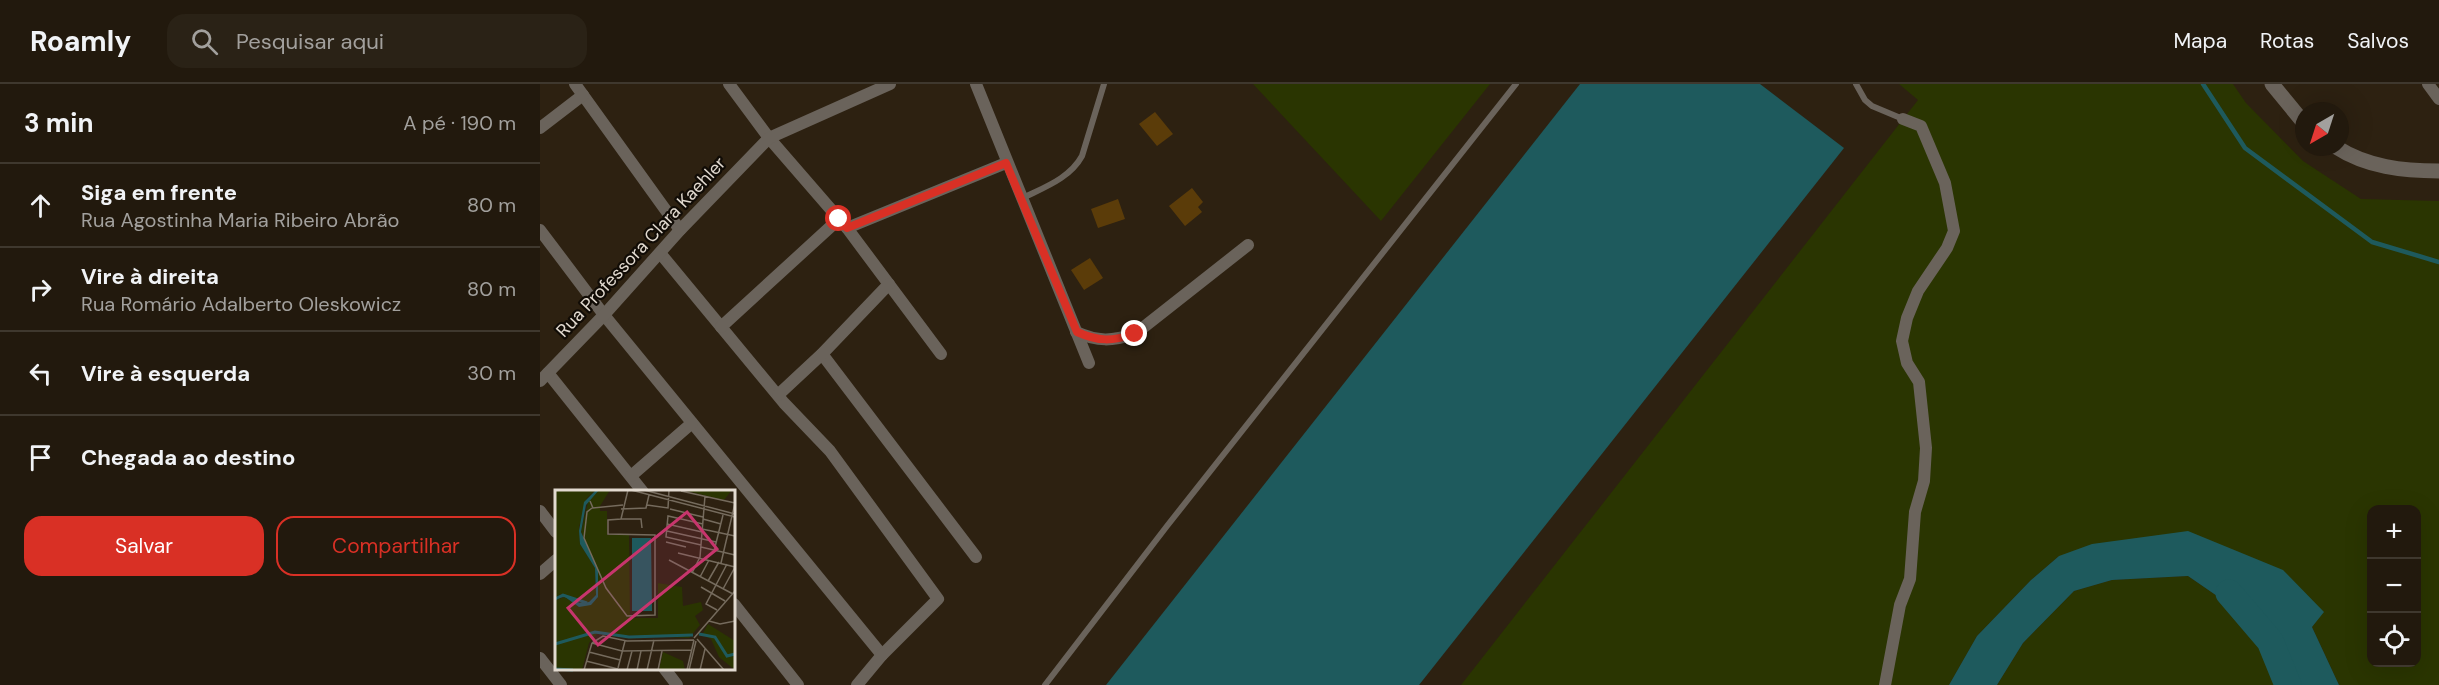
<!DOCTYPE html>
<html lang="pt">
<meta charset="utf-8">
<style>
:root{--surface:#22190d;--page:#2a2216;--text:#f1f3f6;--muted:#a2a09d;--line:#3f382e;--accent:#d93025}
body{margin:0;font-family:"DM Sans",sans-serif;background:var(--page);color:var(--text)}
.controls{position:absolute;right:18px;bottom:18px;display:grid;overflow:hidden;border-radius:12px;box-shadow:0 6px 24px #0002}
.controls button{width:54px;height:54px;display:grid;place-items:center;padding:0;border:0;border-bottom:2px solid var(--line);background:var(--surface);color:var(--text);font:30px sans-serif}
.compass{position:absolute;left:1755px;top:18px;width:54px;height:54px;border-radius:50%;background:var(--surface);box-shadow:0 6px 24px #0002;rotate:219deg}
.stop{position:absolute;width:18px;height:18px;margin:-14px;border:4px solid #d93025;border-radius:50%;background:#fff}
.stop.end{background:#d93025;border-color:#fff;box-shadow:0 2px 6px #0008}
.list{margin:0;padding:0;list-style:none}
h2{display:flex;justify-content:space-between;align-items:center;height:78px;margin:0;padding:0 24px;font-size:26px}
h2 small{font-size:20px;font-weight:400;color:var(--muted)}
.list li{display:grid;grid-template-columns:39px 1fr auto;gap:18px;align-items:center;box-sizing:border-box;height:84px;padding:0 24px;border-top:2px solid var(--line)}
.list b{display:block;font-size:22px;white-space:nowrap}
.list p{margin:0;font-size:20px;white-space:nowrap;color:var(--muted)}
.list em{font-size:20px;font-style:normal;color:var(--muted)}
.actions{display:flex;gap:12px;padding:18px 24px}
.actions a{flex:1;padding:14px 0;border:2px solid var(--accent);border-radius:18px;text-align:center;font-size:21px;color:var(--accent)}
.actions .main{background:var(--accent);color:#fff}
.icon{flex:none;width:33px;height:33px;fill:none;stroke:currentColor;stroke-width:2;stroke-linecap:round;stroke-linejoin:round}
.map{position:relative;flex:none;width:1899px;height:601px;overflow:hidden}
header{display:flex;align-items:center;gap:36px;box-sizing:border-box;height:84px;padding:0 30px;background:var(--surface);border-bottom:2px solid var(--line)}
header strong{font-size:28px}
nav{display:flex;gap:33px;margin-inline-start:auto;font-size:21px}
.search{width:420px;height:54px;background:var(--page);display:flex;align-items:center;gap:15px;box-sizing:border-box;padding:0 21px;border-radius:18px;color:var(--muted);font-size:22px}
main{display:flex}
aside{flex:1;background:var(--surface)}
.map>svg:first-child{display:block}
.green{fill:#2a3501;fill-rule:evenodd}
.water{fill:#1e5a5d}
.lines{fill:none;stroke-linecap:round;stroke-linejoin:round}
.stream{stroke:#1e5a5d;stroke-width:4.5}
.river{stroke:#1e5a5d;stroke-width:27}
.building{fill:#5b3c09}
.service{stroke:#6a635b;stroke-width:6}
.minor{stroke:#6a635b;stroke-width:12}
.tertiary{stroke:#6a635b;stroke-width:15}
.route{stroke:#d93025;stroke-width:8}
.labels{text-anchor:middle;dominant-baseline:central;stroke-width:4.5;stroke-linejoin:round;paint-order:stroke}
.street-label{font-size:18px;fill:#e2dad0;stroke:#110c06}
.inset-river{fill:none;stroke:#1e5a5d;stroke-width:3}
.inset-road{fill:none;stroke:#756b5d;stroke-width:1.5}
.view{fill:#c7356d;fill-opacity:0.15;stroke:#c7356d;stroke-width:3}
.inset-edge{fill:none;stroke:#e2dad0;stroke-width:3}
</style>
<header>
<strong>Roamly</strong>
<div class="search"><svg class="icon" aria-label="search" viewBox="0 0 24 24"><circle cx="10" cy="10" r="6"/><path d="M15 15l6 6"/></svg>Pesquisar aqui</div>
<nav><a>Mapa</a><a>Rotas</a><a>Salvos</a></nav>
</header>
<main>
<aside>
<h2>3 min<small>A pé · 190 m</small></h2>
<ul class="list">
<li><svg class="icon" aria-label="ahead" viewBox="0 0 24 24"><path d="M12 20V5M6 11l6-6 6 6"/></svg><div><b>Siga em frente</b><p>Rua Agostinha Maria Ribeiro Abrão</p></div><em>80 m</em></li>
<li><svg class="icon" aria-label="right" viewBox="0 0 24 24"><path d="M7 20v-9h11M14 6l5 5-5 5"/></svg><div><b>Vire à direita</b><p>Rua Romário Adalberto Oleskowicz</p></div><em>80 m</em></li>
<li><svg class="icon" aria-label="left" viewBox="0 0 24 24"><path d="M17 20v-9H6M10 6l-5 5 5 5"/></svg><div><b>Vire à esquerda</b></div><em>30 m</em></li>
<li><svg class="icon" aria-label="arrive" viewBox="0 0 24 24"><path d="M6 21V4h12l-3 4 3 4H6"/></svg><div><b>Chegada ao destino</b></div></li>
</ul>
<div class="actions"><a class="main">Salvar</a><a>Compartilhar</a></div>
</aside>
<div class="map">
<svg width="1899" height="601" viewBox="0 0 1899 601">
<rect width="100%" height="100%" fill="#2d2111"/>
<g class="green">
<path d="M713 0H950L841 137Z"/>
<path d="M1359 0H1693L1706 19 1763 77 1821 115 1899 117V601H1799L1772 543 1783 528 1742 486 1519 472 1491 496 1437 552 1409 601H921L1378 16ZM1832 426H1876V578H1832Z"/>
<path d="M1648 492 1738 554 1761 601H1457L1483 559 1534 507 1572 496Z"/>
</g>
<g class="water">
<path d="M1040 0H1220L1304 64 879 601H566Z"/>
<path d="M1648 447 1743 486 1784 528 1772 543 1799 601H1761L1738 554 1648 492 1572 496 1534 507 1483 559 1457 601H1409L1437 552 1491 496 1519 472 1552 460Z"/>
</g>
<g class="lines">
<path class="stream" d="M1663 0 1705 64 1832 158 1899 178"/>
<path class="river" d="M1689 509 1730 557 1748 601"/>
</g>
<g class="building">
<path d="M615 28 633 50 617 62 599 40Z"/>
<path d="M652 104 663 118 658 123 662 128 645 142 629 122Z"/>
<path d="M578 115 585 135 558 144 551 125Z"/>
<path d="M550 174 563 194 544 206 531 186Z"/>
</g>
<g class="lines">
<g class="service">
<path d="M1316 0 1325 16 1332 22 1363 35"/>
<path d="M483 114C505 103 530 94 542 72L564 0"/>
<path d="M505 601 627 442 976 0"/>
</g>
<g class="minor">
<path d="M35 0 140 146"/>
<path d="M189 0 229 54 307 144 401 270"/>
<path d="M436 0 549 279"/>
<path d="M1888 0 1899 15"/>
<path d="M0 44 43 11"/>
<path d="M307 144 466 79"/>
<path d="M0 146 64 231 342 571"/>
<path d="M120 169 244 319 290 367 398 515 342 571 317 601"/>
<path d="M181 243 299 135"/>
<path d="M536 248C558 258 572 257 595 250L708 161"/>
<path d="M282 270 436 473"/>
<path d="M8 289 103 408"/>
<path d="M0 297 64 231 140 146 229 54 350 0"/>
<path d="M238 311 282 270 349 200"/>
<path d="M91 392 152 339"/>
<path d="M0 427 16 448"/>
<path d="M0 490 16 476"/>
<path d="M194 520 258 601"/>
<path d="M0 574 21 601"/>
<path d="M124 584 137 601"/>
<path d="M1345 601 1360 521 1370 495 1375 428 1384 397 1386 364 1379 298 1367 279 1362 257 1367 234 1378 207 1407 164 1414 147 1405 99 1381 42 1363 35"/>
</g>
<g class="tertiary">
<path d="M1732 0 1764 39"/>
<path d="M1796 63C1827 83 1863 87 1899 87"/>
</g>
</g>
<g class="lines">
<path class="route" d="M299 135 307 144 466 79 537 248C559 258 572 257 595 250"/>
</g>
<g class="labels">
<g class="street-label">
<text transform="translate(101 163) rotate(-47)">Rua Professora Clara Kaehler</text>
</g>
</g>
<g transform="translate(15 406)">
<rect width="180" height="180" fill="#2d2111"/>
<path d="M0 0H41L32 8 24 37 25 54 40 78 41 105 34 112 25 113 6 104 0 108ZM44 0H55L45 16V21H52V45H74L75 128H103V93L127 97 128 116 146 112 148 120 140 126 145 135 134 148 42 144 34 153 27 180H0V110L10 107 24 117 42 109 43 79 26 42 33 12ZM128 0H177L169 10ZM153 134 180 151V180L164 167 156 149 147 145ZM108 162 128 171 130 180H104Z" fill="#2a3501"/>
<path d="M41 0H44L31 15 26 42 43 79V107L36 115 24 117 10 107 0 108 9 104 25 113 34 112 41 105 40 78 25 54 24 41 29 12ZM77 48H96L97 121H77Z" fill="#1e5a5d"/>
<path class="inset-river" d="M0 109 8 105 32 113M144 144 160 147 172 166 180 164M0 154 40 142 74 147 138 145M0 179 18 180"/>
<path class="inset-road" d="M76 0 180 27M89 0 180 24M126 1 180 13M35 11 38 18 68 15M92 15 113 18 114 0M37 18 32 22 29 48 51 98 72 126 100 125V45L53 44V30L66 29 73 0M66 19 91 18 94 5M115 19 148 27M66 29H86L87 38M148 29 166 34M112 34 147 42M147 39 180 46M112 41 161 52M111 52 131 57M146 55 111 47 113 26 148 34M146 57 180 65M159 61 168 25M123 63 180 77M114 70 178 104M166 73 180 13M137 83 145 67 150 6M145 87 154 70M153 91 164 72M146 97 170 111M168 99 180 77M162 120 151 114 172 74M154 131 165 134 180 131M139 148 180 101M142 149 169 180M37 153 48 146 72 151 139 150M37 153 67 161 137 160M34 162 65 170M31 171 63 179M63 178 70 151M29 180 37 153M72 180 77 161M82 180 86 161M92 180 99 150M103 180 107 161M132 180 139 150M134 180 141 151M145 180 150 159"/>
<path class="view" d="M132 22 162 59 43 155 13 118Z"/>
<rect width="180" height="180" class="inset-edge"/>
</g>
</svg>
<div class="controls">
<button>+</button>
<button>−</button>
<button><svg class="icon" aria-label="locate" viewBox="0 0 24 24"><circle cx="12" cy="12" r="6"/><path d="M12 2v4M12 18v4M2 12h4M18 12h4"/></svg></button>
</div>
<svg class="compass" viewBox="-18 -18 36 36"><path d="M0-13l5 13h-10z" fill="#e53935"/><path d="M0 13l5-13h-10z" fill="#a2a09d"/></svg>
<div class="stop" style="left:299px;top:135px"></div>
<div class="stop end" style="left:595px;top:250px"></div>
</div>
</main>
